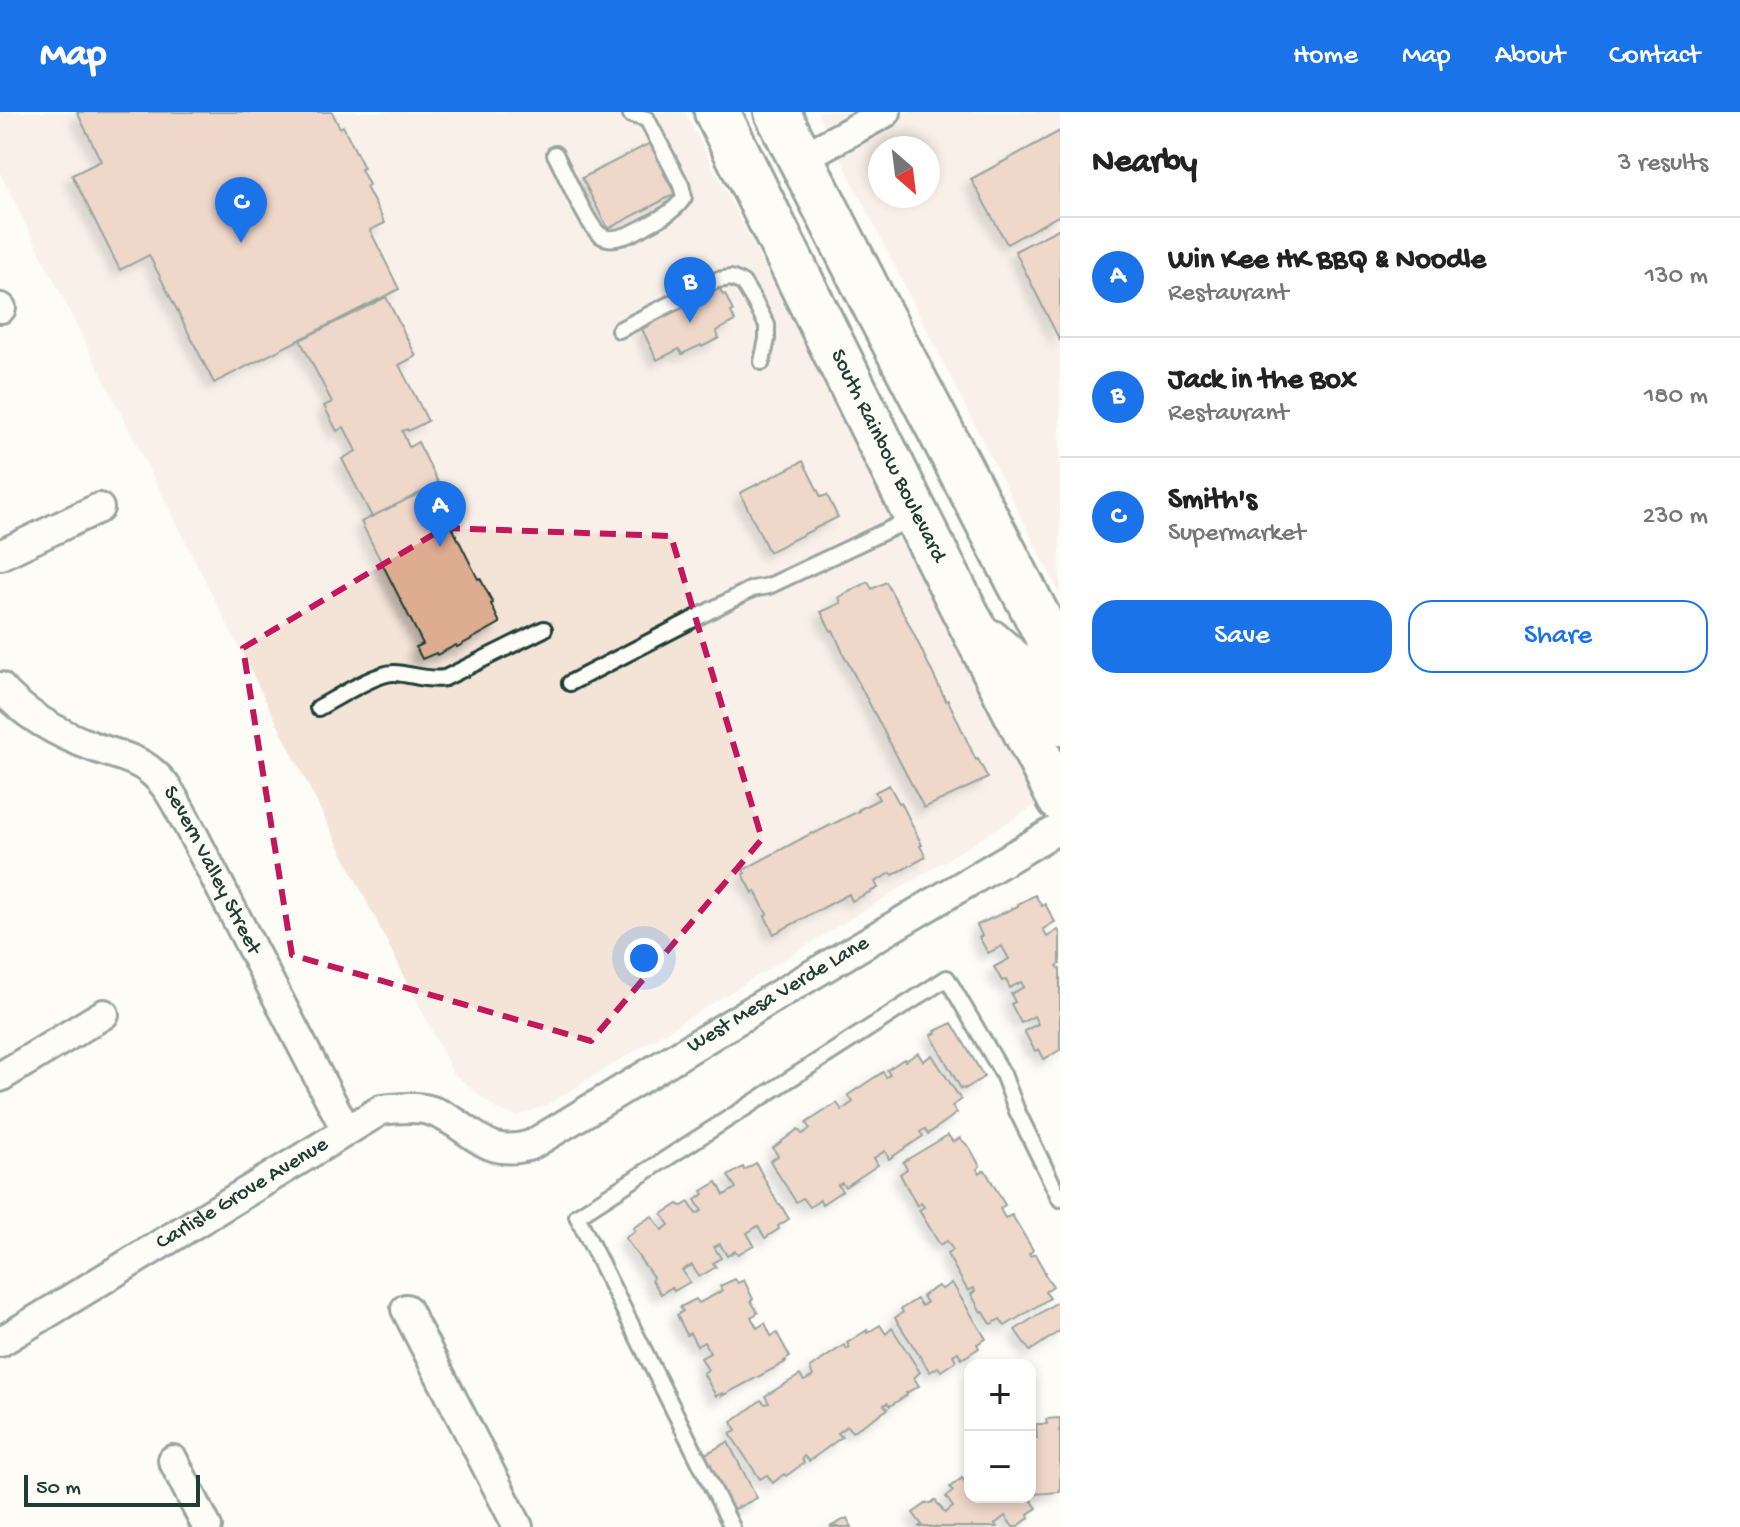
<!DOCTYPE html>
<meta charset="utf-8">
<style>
:root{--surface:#fff;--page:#f2f2f2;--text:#222;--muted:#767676;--line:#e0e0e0;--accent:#1a73e8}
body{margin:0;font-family:"Gochi Hand",sans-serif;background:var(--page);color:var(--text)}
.controls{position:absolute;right:24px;bottom:24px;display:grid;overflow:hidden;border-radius:16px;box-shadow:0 4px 12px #0003}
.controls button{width:72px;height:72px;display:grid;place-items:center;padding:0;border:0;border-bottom:2px solid var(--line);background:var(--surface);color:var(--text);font:40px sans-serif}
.compass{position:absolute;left:868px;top:24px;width:72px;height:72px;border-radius:50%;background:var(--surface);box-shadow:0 4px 12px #0003;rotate:152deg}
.scale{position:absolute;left:24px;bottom:20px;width:176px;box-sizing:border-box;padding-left:8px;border:4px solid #1f3d34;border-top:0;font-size:22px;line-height:28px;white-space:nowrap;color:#1f3d34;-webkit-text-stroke:6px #fdfcf7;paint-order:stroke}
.you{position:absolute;left:644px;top:846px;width:28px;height:28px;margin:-20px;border:6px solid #fff;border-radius:50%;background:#1a73e8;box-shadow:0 0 0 12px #1a73e833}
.badge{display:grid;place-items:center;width:52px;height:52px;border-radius:50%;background:var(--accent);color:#fff;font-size:26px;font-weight:700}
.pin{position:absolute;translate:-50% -66px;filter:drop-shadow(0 2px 4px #0008)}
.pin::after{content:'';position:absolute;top:42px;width:28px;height:24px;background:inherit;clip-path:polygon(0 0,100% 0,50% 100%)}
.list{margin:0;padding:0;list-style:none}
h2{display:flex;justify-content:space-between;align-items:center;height:104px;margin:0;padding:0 32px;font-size:34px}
h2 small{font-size:26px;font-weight:400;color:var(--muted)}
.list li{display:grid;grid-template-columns:52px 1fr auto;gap:24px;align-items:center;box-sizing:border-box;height:120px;padding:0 32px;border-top:2px solid var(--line)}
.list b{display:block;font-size:30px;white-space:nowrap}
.list p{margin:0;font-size:26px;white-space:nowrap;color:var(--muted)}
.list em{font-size:26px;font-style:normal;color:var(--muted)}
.actions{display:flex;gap:16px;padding:24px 32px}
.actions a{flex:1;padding:18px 0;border:2px solid var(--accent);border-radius:24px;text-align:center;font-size:28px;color:var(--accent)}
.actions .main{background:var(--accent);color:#fff}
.map{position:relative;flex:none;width:1060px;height:1415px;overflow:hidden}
header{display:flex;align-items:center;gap:48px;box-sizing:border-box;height:112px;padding:0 40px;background:var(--accent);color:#fff}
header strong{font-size:38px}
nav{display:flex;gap:44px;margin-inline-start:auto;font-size:28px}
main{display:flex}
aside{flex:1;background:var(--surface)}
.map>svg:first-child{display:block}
.built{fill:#f4e4d8;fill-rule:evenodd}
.building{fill:#deac90;stroke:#1f3d34;stroke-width:2;filter:url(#shadow)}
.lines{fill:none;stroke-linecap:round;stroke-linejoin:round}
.service-casing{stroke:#1f3d34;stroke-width:20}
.minor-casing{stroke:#1f3d34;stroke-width:34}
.primary-casing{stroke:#1f3d34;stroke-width:50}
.service{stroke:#fdfcf7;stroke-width:14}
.minor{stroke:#fdfcf7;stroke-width:28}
.primary{stroke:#fdfcf7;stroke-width:44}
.marked{fill:none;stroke:#c2185b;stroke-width:6;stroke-dasharray:16 10;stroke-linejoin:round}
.labels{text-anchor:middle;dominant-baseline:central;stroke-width:8;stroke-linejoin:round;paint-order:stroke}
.street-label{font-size:22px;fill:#1f3d34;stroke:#fdfcf7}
</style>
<header>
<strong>Map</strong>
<nav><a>Home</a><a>Map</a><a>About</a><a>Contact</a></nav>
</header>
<main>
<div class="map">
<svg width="1060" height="1415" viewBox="0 0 1060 1415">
<defs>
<filter id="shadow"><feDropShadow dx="-7" dy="7" stdDeviation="4" flood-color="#0004"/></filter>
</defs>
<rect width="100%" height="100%" fill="#fdfcf7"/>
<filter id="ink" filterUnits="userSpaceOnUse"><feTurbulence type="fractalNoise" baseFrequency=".0125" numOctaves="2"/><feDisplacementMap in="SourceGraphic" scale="16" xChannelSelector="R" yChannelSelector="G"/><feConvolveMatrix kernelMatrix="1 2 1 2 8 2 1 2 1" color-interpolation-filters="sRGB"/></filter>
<g filter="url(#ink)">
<g class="built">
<path d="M0 0H685L1039 691 545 994 516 1004 495 996 453 961 0 61Z"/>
<path d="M817 0H1060V482ZM880 36H928V84H880Z"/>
</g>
<g class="building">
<path d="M77 0H332L340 16 343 14 364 56 361 57 369 73 366 75 385 111 370 118 399 177 214 271 149 143 120 158 72 63 101 49Z"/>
<path d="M1060 19V103L1007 132 971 67Z"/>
<path d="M656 28 671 58 664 62 675 82 608 117 582 66Z"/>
<path d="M1060 116V229L1015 139Z"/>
<path d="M718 174 723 183 725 182 733 199 731 200 735 209 716 219 719 226 702 235 701 233 682 242 679 237 657 248 642 217 650 213 649 210Z"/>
<path d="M386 185 416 244 399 253 428 309 408 319 407 317 402 319 409 335 418 330 439 372 372 405 342 347 356 339 344 315 337 319 324 294 332 290 300 228Z"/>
<path d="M803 349 821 385 827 383 838 405 769 440 740 381Z"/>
<path d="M432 375 478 467 480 466 493 491 491 492 500 511 457 535 456 533 437 543 436 541 422 547 416 535 423 532 361 410Z"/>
<path d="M868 470 872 477 886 470 908 510 946 589 948 588 976 648 978 647 988 666 924 696 844 543 833 518 831 519 821 500 841 491 839 485Z"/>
<path d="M889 673 899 691 901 690 922 733 920 734 926 745 893 763 891 761 875 770 878 776 852 789 849 782 774 822 765 804 767 802 755 779 753 781 743 762 745 761 743 758 812 721 813 722 859 699 858 698 879 687 875 680Z"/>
<path d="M1035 783 1042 794 1045 792 1055 810 1043 817 1047 825 1058 818 1060 822V852L1057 854 1060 857V938L1044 947 1039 937 1035 939 1024 919 1038 912 1034 904 1021 911 1011 892 1015 890 1011 882 1024 875 1021 870 1010 876 1006 868 1002 869 994 855 1009 847 1002 834 988 841 979 825 982 824 977 813 1018 794V792Z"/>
<path d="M952 911 984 965 965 977V976L961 977 931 923 936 921 935 919Z"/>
<path d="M918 941 923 949 932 943 961 988 952 994 957 1001 928 1022 925 1017 920 1020 923 1024 889 1047 885 1039 874 1046 878 1053 845 1075 842 1071 838 1073 842 1079 822 1092 820 1088 810 1095 803 1086 796 1090 770 1049 778 1044 773 1036 798 1017 802 1022 810 1017 806 1011 837 991 842 998 853 990 848 983 883 960 886 965 890 963 887 958 904 947 905 949Z"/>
<path d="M948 1023 953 1030 960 1026 970 1036 980 1054 977 1057 979 1061 985 1058 1005 1093 1000 1097 1005 1106 1012 1103 1033 1138 1029 1142 1030 1144 1035 1142 1045 1160 1044 1161 1053 1174 1045 1180 1050 1186 1005 1214 1000 1207 991 1212 983 1199 981 1200 971 1182 975 1179 974 1176 968 1179 947 1142 953 1138 947 1129 940 1133 919 1098 924 1095 921 1091 917 1094 900 1062 907 1057 903 1050Z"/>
<path d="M756 1051 778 1092H780L789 1107 778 1114 779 1117 765 1126 758 1114 747 1121 754 1133 738 1142 735 1139 727 1144 720 1132 714 1135 721 1146 713 1151 716 1155 699 1165 692 1153 682 1158 690 1170 674 1179 672 1175 661 1182 652 1168 653 1165 625 1126 635 1119 633 1116 652 1104 662 1118 669 1113 662 1102 678 1092 682 1094 689 1090 696 1102 702 1099 695 1088 704 1082 702 1079 717 1070 724 1083 736 1076 728 1064 743 1055 744 1058Z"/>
<path d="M735 1167 738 1171 744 1168 753 1187 751 1189 758 1201 751 1205 757 1216 765 1211 771 1224 777 1221 790 1245 784 1249 786 1250 722 1284 723 1281 716 1284 703 1261 708 1258 701 1246 710 1241 704 1230 697 1234 690 1221 687 1223 677 1203 683 1199 680 1195 696 1187 699 1191 722 1179 720 1174Z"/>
<path d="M952 1171 986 1227 977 1232 979 1236 962 1247 958 1240 953 1243 956 1249 941 1259 938 1255 930 1260 895 1206 903 1200 901 1197 917 1187 922 1194 927 1190 922 1184 938 1174 942 1177Z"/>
<path d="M1060 1188V1219L1030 1239 1015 1218Z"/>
<path d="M880 1213 886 1222 892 1216 920 1260 914 1266 919 1274 906 1281 907 1283 890 1294 887 1291 884 1293 888 1297 852 1320 847 1314 838 1321 842 1325 809 1349 804 1344 802 1347 804 1351 786 1364 784 1362 773 1371 767 1363 760 1367 730 1322 736 1319 732 1310 761 1288 765 1292 769 1291 765 1284 800 1263 804 1269 813 1264 810 1256 844 1233 847 1237 850 1236 847 1231 867 1218V1221Z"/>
<path d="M1060 1306V1380L1034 1382 1030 1326H1037L1036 1312H1047L1046 1307Z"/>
<path d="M728 1330 757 1386 733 1398 705 1342Z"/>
<path d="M962 1366 970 1378V1385H1029L1037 1396 1028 1402 1029 1406 1017 1415H1013L1005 1404 995 1412 997 1415H918L922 1413 913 1401 927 1391H931L935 1388 945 1401 953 1395 946 1385 953 1379 950 1375Z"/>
<path d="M847 1406 852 1415H830Z"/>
</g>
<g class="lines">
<defs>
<g id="service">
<path d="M555 42C564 58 588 117 602 124 614 131 633 121 644 115 658 107 675 100 684 85L681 73 647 7 631 3"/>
<path d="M619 218 717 168 731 166 743 171 753 187 767 213V227L762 250"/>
<path d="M570 571 752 477 769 474 913 406"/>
<path d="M318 596C335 587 377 560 394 561 413 562 425 569 445 566L544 517"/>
<path d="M732 1415 577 1104 947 866 1003 962 1017 999 1060 1087"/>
</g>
<g id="minor">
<path d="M800 47 886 0"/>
<path d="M0 196H1"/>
<path d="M0 443 99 396"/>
<path id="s1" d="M0 575C25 604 59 622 94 635 113 642 136 646 152 660 168 673 177 693 187 711L346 1018"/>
<path d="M0 965 104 902"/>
<path d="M406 1197 518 1415"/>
<path id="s2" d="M0 1230 381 998C397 996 417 994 432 999 473 1013 482 1048 531 1033L778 883 1060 716"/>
<path d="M173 1348 207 1415"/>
</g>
<g id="primary">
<path id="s3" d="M717 0 917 405 1060 687"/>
<path d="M777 0 878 199 1060 548"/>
<path d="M989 530 1040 574 1060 611"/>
</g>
</defs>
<use href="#service" class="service-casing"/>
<use href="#minor" class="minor-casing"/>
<use href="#primary" class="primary-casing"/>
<use href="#service" class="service"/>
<use href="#minor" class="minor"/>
<use href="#primary" class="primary"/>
</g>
</g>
<path d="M0 0H1060V1415H0ZM444 416 671 424 762 727 591 929 292 843 243 536Z" fill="#fdfcf7" fill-opacity=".55" fill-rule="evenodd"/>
<path class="marked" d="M444 416 671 424 762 727 591 929 292 843 243 536Z"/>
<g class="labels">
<g class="street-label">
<text stroke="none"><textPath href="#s3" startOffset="384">South Rainbow Boulevard</textPath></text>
<text stroke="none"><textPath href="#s1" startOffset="292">Severn Valley Street</textPath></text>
<text stroke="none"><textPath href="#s2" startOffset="896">West Mesa Verde Lane</textPath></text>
<text stroke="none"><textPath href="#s2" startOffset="284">Carlisle Grove Avenue</textPath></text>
</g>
</g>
</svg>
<div class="controls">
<button>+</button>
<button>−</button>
</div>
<svg class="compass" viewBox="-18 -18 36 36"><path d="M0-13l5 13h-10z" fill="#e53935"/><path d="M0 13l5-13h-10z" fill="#767676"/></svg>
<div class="scale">50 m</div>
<div class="you"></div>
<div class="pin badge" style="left:440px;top:435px">A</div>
<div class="pin badge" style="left:690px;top:211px">B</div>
<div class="pin badge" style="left:241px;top:131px">C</div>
</div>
<aside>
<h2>Nearby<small>3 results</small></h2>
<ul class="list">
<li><span class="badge">A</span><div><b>Win Kee HK BBQ &amp; Noodle</b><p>Restaurant</p></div><em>130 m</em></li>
<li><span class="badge">B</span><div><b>Jack in the Box</b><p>Restaurant</p></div><em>180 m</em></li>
<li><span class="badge">C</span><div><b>Smith's</b><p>Supermarket</p></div><em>230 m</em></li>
</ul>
<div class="actions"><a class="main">Save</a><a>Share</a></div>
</aside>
</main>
